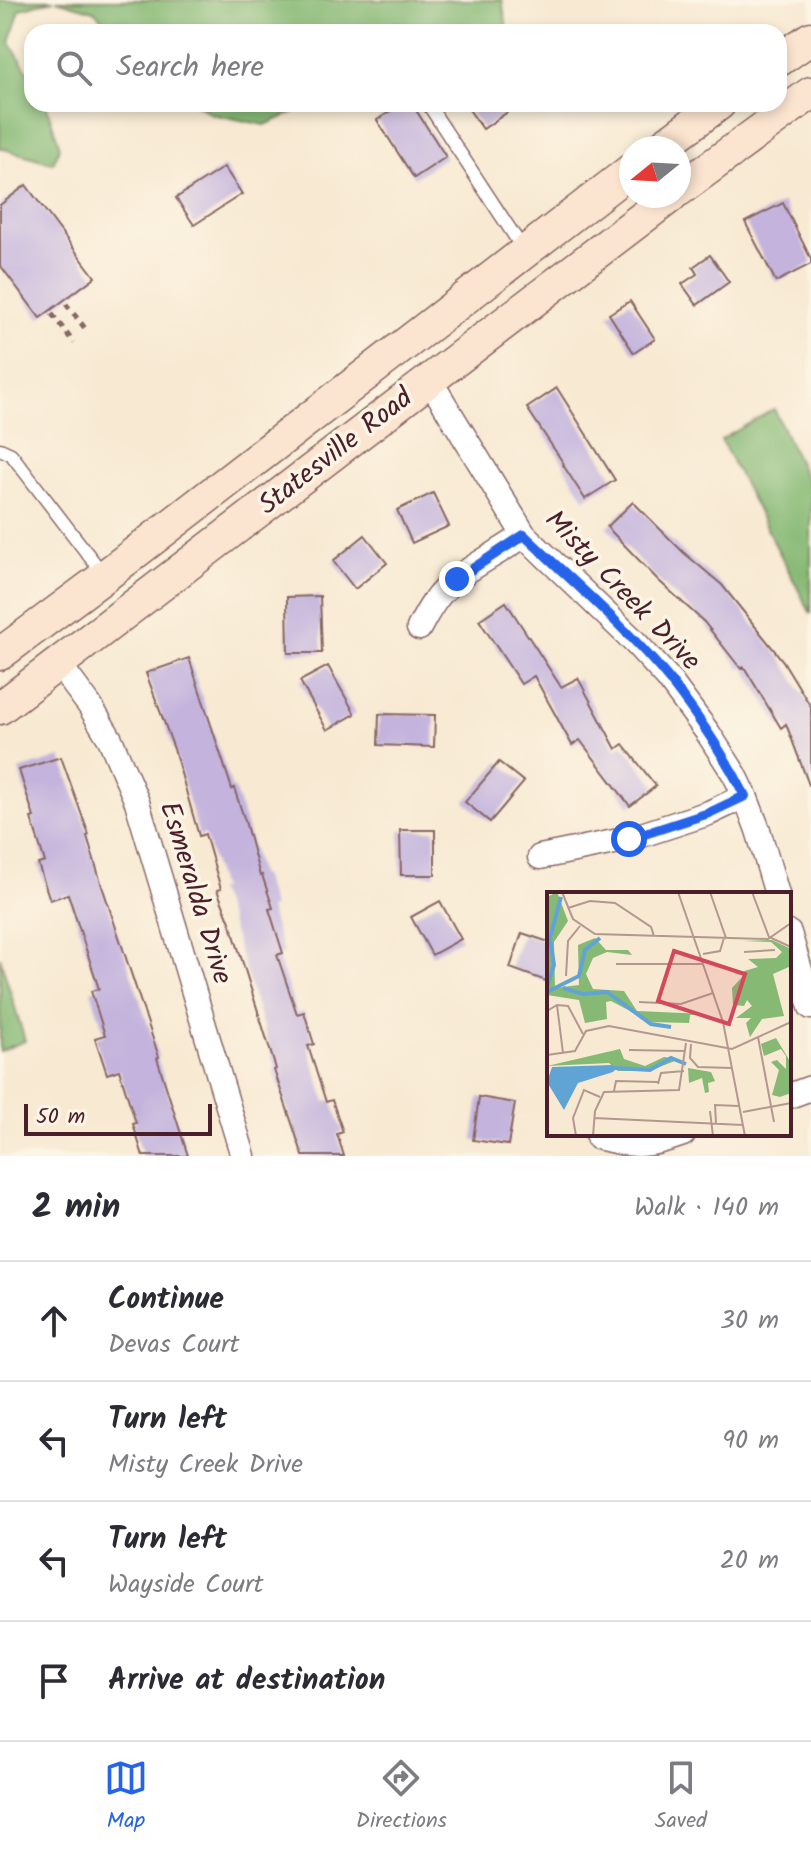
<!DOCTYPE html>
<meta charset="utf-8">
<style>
:root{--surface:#fff;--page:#f2f2f3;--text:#2b2b33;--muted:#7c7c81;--line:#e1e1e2;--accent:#2563eb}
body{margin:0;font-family:Kalam,sans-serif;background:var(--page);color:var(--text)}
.compass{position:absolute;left:619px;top:136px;width:72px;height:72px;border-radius:50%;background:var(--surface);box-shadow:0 4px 12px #0003;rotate:252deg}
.scale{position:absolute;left:24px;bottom:20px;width:188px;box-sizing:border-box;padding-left:8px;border:4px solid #4a1f2b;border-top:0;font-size:22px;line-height:28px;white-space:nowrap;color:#4a1f2b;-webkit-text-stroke:6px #fcf5e5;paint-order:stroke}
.stop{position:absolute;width:24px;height:24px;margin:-18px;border:6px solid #2563eb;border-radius:50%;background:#fff}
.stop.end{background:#2563eb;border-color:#fff;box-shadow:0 2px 8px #0008}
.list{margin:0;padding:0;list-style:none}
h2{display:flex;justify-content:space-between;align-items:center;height:104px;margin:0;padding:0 32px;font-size:34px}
h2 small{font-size:26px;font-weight:400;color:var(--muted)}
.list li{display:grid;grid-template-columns:52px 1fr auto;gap:24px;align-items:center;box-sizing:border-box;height:120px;padding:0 32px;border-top:2px solid var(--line)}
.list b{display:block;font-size:30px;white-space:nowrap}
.list p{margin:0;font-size:26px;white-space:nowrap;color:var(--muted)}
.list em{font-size:26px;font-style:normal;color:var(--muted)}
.icon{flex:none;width:44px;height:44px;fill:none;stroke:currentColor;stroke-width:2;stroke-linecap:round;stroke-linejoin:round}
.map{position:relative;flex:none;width:811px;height:1156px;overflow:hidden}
.search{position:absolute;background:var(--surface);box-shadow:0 4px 12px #0003;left:24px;right:24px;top:24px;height:88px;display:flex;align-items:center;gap:20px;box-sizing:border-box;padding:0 28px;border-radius:24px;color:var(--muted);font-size:30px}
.sheet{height:584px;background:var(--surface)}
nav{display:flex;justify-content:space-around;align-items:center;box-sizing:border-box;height:112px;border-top:2px solid var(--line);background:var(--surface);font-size:22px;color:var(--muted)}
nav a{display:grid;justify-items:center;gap:4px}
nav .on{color:var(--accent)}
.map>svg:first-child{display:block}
.forest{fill:#86b974;stroke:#686c50;stroke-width:2}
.building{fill:#c3b3dd}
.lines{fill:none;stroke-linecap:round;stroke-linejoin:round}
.lane-casing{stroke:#876665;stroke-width:15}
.street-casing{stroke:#876665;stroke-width:27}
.secondary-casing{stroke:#876665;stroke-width:35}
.path{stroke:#876665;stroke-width:5;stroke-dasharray:6 6;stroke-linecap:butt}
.lane{stroke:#fff;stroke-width:12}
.street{stroke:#fff;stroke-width:24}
.secondary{stroke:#fce5d0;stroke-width:32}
.route{stroke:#2563eb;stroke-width:10}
.labels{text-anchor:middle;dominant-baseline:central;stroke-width:7;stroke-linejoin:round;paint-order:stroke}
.street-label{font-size:28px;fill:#4a1f2b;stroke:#fcf5e5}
.inset-river{fill:none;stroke:#60a4d5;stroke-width:4}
.inset-road{fill:none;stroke:#b2988f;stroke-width:2}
.view{fill:#d1495b;fill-opacity:0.15;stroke:#d1495b;stroke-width:4}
.inset-edge{fill:none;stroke:#4a1f2b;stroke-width:4}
</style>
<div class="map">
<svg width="811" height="1156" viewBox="0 0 811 1156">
<rect width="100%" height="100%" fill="#fcf5e5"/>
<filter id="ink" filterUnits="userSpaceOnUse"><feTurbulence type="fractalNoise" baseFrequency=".0125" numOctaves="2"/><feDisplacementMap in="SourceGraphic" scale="16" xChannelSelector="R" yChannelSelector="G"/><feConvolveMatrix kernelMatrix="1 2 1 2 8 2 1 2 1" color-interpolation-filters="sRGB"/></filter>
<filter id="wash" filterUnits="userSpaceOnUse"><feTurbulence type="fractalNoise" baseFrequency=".006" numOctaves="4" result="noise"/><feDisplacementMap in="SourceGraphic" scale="32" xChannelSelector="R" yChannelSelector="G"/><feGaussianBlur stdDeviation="1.8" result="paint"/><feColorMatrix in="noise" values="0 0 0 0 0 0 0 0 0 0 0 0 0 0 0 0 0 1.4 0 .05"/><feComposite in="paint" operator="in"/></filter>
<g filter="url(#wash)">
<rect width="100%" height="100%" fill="#f8e9d2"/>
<g class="forest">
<path d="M0 0H54L20 9 10 42 32 79V104H46L60 147 53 163 0 148Z"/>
<path d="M56 0H502L507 28C466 35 437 31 396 23L383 32H114L94 11Z"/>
<path d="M196 104H305L301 109 265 125 212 114Z"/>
<path d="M774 409 811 490V614L721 440Z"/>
<path d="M0 957 25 1041 0 1051Z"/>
</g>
<g id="blocks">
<g class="building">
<path d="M402 104H412L446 157 414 178 377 120Z"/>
<path d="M465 104H519L483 129Z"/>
<path d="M224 167 242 194 194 225 176 198Z"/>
<path d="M26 185 95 277 40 318 0 265V205Z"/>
<path d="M783 203 811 259V264L776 282 745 222Z"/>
<path d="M710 255 729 282 697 305 682 284 697 274 693 267Z"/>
<path d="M630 301 655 339 634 353 609 314Z"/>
<path d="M557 388 615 480 585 499 563 465 564 464 527 408Z"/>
<path d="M433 493 449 526 412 543 397 510Z"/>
<path d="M633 502 683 552 722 585 783 661 811 707V785H809L786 724 781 728 744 667 741 669 704 622 658 580 607 527Z"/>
<path d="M365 535 387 563 355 589 333 561Z"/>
<path d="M320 596 322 653H288L287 597Z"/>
<path d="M506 602 561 687 578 678 616 749 623 744 656 786 630 806 580 740 572 745 534 676 521 684 479 620Z"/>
<path d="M189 658 232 789 234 788 245 821 260 876 262 875 273 908 269 909 283 953 277 955 297 1014 304 1012 314 1044 308 1046 326 1102 332 1100 343 1132 337 1134 344 1156H303L274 1070 276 1069 230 922 217 890 221 889 205 834 199 836 174 749 146 673Z"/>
<path d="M328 666 355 714 327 730 300 681Z"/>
<path d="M379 714 435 715 434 747 378 745Z"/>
<path d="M61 757 89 835 87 836 101 883 159 1057 157 1058 188 1156H143L133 1124 136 1123 119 1070 107 1074 95 1038 105 1035 91 991 99 989 68 894 50 900 38 864 45 862 31 818 34 817 19 770Z"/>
<path d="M499 762 524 782 490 822 465 802Z"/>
<path d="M400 830H435V875H401Z"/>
<path d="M440 901 461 939 432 955 411 917Z"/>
<path d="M522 933 549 942V982L510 968Z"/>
<path d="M479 1097 515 1103 508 1145 473 1140Z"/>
</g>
</g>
</g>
<g filter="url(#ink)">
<use href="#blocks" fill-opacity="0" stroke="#876665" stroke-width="2"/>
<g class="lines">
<defs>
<g id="lane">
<path d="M428 104 523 249"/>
<path d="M0 449 11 454 103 574"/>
</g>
<g id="street">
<path d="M429 379 524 535 631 638 667 677 708 733 735 775 745 796 758 830 777 894"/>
<path d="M419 628C426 615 433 601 444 590 466 568 498 554 524 535"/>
<path d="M58 663 90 706 110 739 137 802 243 1156"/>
<path d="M540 857 629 839 709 813 745 796"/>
<path d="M789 933 811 1007"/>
<path d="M789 1096 811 1088"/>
<path d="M598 1137C634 1147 647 1147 683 1134"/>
</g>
<g id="secondary">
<path d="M779 60 811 38"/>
<path d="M660 148 719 104"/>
<path d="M679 190 811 93"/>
<path d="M0 654 101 579 631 170"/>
<path d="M0 708 671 196"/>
</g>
</defs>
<use href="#lane" class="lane-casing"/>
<use href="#street" class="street-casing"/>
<use href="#secondary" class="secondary-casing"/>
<g class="path">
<path d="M66 304 88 332"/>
<path d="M52 314 74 343"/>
</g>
<use href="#lane" class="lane"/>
<use href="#street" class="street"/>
<use href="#secondary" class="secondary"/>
</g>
</g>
<g class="lines" filter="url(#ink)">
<path class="route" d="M457 579 524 535C571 580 627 628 668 678 697 715 724 754 745 796L709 813 629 839"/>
</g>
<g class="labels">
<g class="street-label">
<text transform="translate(336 452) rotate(-38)">Statesville Road</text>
<text transform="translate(622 591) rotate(46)">Misty Creek Drive</text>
<text transform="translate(195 893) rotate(73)">Esmeralda Drive</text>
</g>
</g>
<g transform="translate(547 892)">
<rect width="244" height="244" fill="#f8e9d2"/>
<path d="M10 0 21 29 7 50 8 96 32 93 31 53 48 46 59 58H81L85 63 60 60 46 66 39 82 46 97 77 99 90 119 158 122 143 123 142 131 104 130 64 109 59 110 60 127 38 131 32 108 0 103V5ZM225 48 244 57V74L226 82 237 124 215 127 203 145 199 131 204 126H189L205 114 200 108 197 114 186 113 185 96 197 83 187 82 211 75 201 67 229 66 235 60 224 50 196 49ZM229 146 244 171V201L233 205 225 203 232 178 224 170 230 168 239 177V164L234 157 217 164 214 152ZM73 157 77 167 98 174 117 165 133 167 102 179H71L62 171 0 174ZM141 176 164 180 168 189 161 191 162 200 158 201 155 186 142 191Z" fill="#86b974"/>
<path d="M65 173 70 176 66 180 31 191 17 218 0 190 5 175Z" fill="#60a4d5"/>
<path class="inset-river" d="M0 94 7 73 3 46 14 5M16 96 36 102 60 100 104 132 124 135M0 100 32 84 38 58 53 46M68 176 103 178 124 166 139 172"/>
<path class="inset-road" d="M15 0 26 27 48 42 221 47 244 31M131 0 176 130 198 244M163 0 179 46M205 0 222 45 244 55M21 16 43 9 68 11 104 35 107 44M197 60 228 58M156 62 173 59 177 46M69 72H156M19 84 21 49 33 34M92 110 134 112 166 101M10 113 16 161M0 119 10 113 21 114 36 142M211 145 227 230M144 152 143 166 151 175 185 176M82 158 138 159M0 163 28 159 39 139 62 134 185 157 244 130M111 192 114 181 137 179M67 199 69 189 111 190M163 219 166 244M196 220 244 211M47 226 196 233M169 231 168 213 192 214M29 244 26 226 37 198 53 205M46 244 48 219 57 200 132 198 139 151"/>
<path class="view" d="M127 59 198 82 182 132 111 109Z"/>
<rect width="244" height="244" class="inset-edge"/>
</g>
</svg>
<svg class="compass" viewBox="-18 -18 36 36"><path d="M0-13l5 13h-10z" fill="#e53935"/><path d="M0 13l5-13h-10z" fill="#7c7c81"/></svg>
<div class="scale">50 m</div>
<div class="stop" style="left:629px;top:839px"></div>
<div class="stop end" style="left:457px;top:579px"></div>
<div class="search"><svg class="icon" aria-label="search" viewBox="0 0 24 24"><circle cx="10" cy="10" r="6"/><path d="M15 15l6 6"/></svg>Search here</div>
</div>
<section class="sheet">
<h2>2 min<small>Walk · 140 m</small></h2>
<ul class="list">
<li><svg class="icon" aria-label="ahead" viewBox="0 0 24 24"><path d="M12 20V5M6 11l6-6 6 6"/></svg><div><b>Continue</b><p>Devas Court</p></div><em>30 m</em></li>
<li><svg class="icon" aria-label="left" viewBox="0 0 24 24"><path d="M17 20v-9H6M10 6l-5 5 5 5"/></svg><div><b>Turn left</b><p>Misty Creek Drive</p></div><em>90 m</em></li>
<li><svg class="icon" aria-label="left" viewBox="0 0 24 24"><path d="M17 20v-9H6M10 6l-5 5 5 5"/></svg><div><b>Turn left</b><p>Wayside Court</p></div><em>20 m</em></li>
<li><svg class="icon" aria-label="arrive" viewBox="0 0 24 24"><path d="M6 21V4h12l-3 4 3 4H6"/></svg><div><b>Arrive at destination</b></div></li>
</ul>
</section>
<nav>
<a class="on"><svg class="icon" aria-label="map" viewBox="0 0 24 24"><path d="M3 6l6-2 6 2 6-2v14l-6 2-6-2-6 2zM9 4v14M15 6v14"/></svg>Map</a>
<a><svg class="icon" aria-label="directions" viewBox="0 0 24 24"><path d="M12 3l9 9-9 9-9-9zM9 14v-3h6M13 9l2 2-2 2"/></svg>Directions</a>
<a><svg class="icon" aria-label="saved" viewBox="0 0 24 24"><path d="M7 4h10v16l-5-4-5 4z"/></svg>Saved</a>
</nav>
